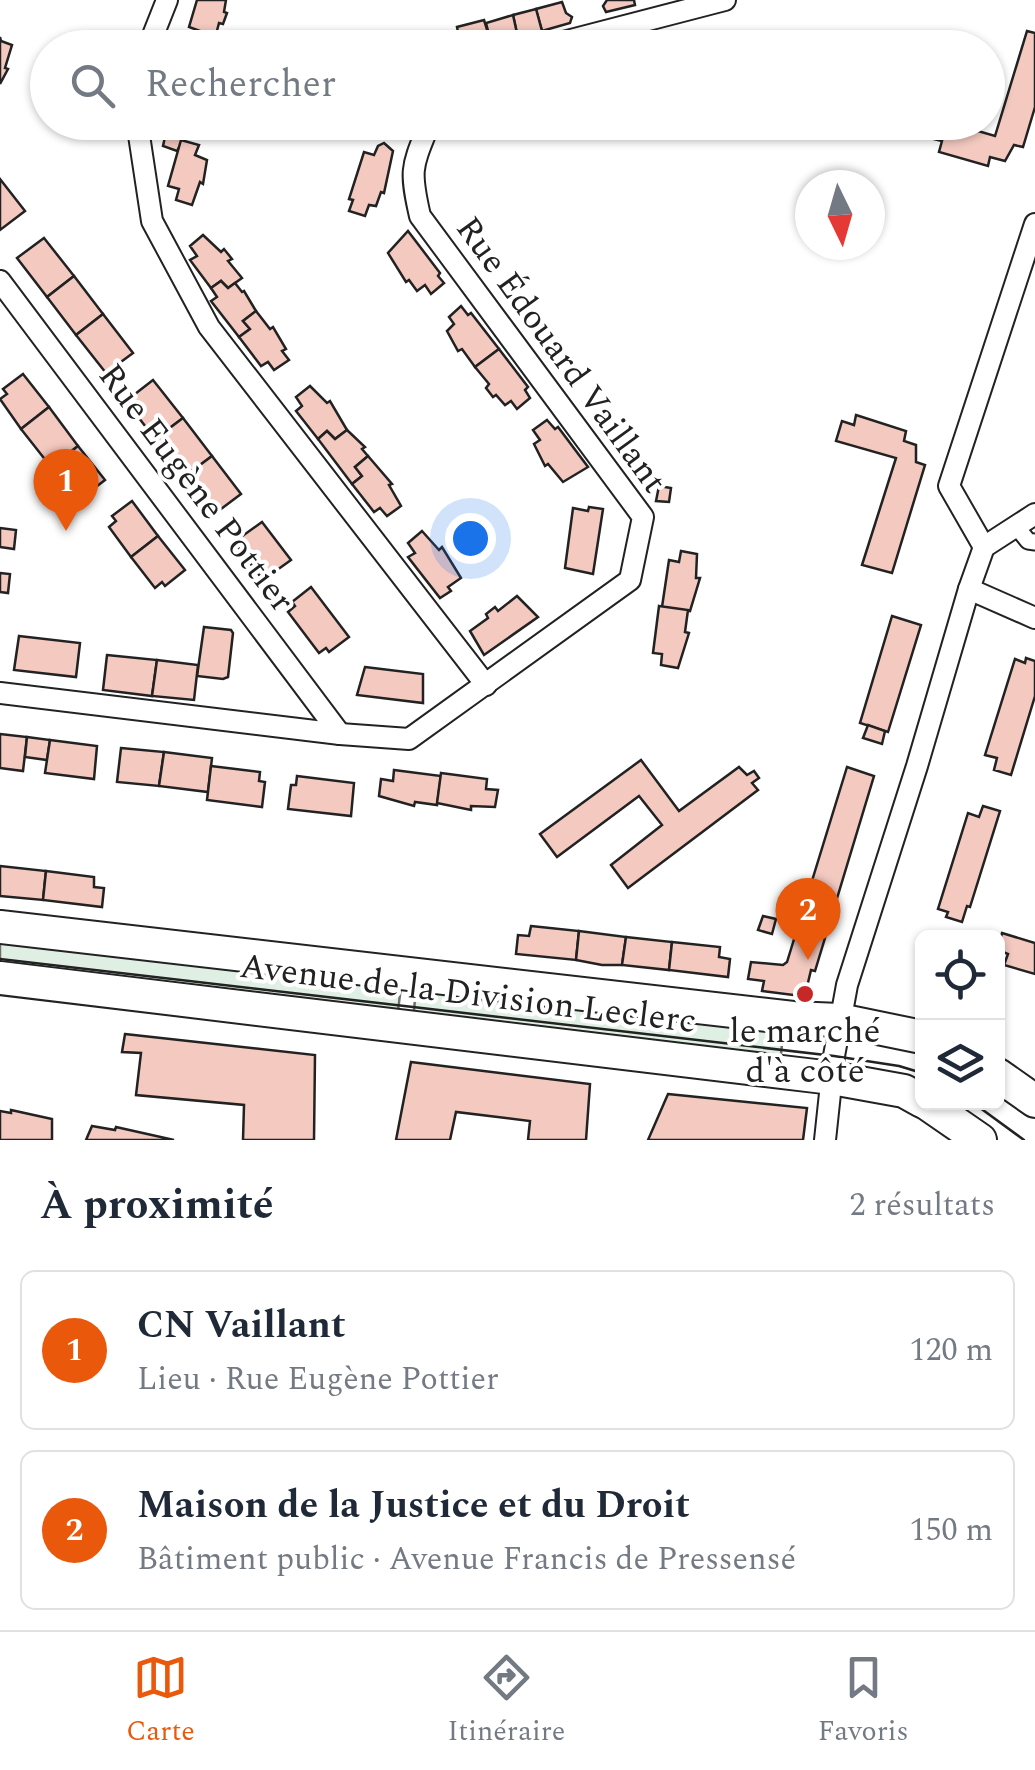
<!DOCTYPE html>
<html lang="fr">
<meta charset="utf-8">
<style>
:root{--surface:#fff;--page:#f2f2f3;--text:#1f2937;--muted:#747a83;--line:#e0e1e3;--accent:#ea580c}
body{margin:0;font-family:Spectral,serif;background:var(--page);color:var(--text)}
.controls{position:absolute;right:30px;bottom:30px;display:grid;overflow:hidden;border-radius:15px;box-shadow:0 2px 8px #0004}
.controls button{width:90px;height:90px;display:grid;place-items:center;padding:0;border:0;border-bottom:2px solid var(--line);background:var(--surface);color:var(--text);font:50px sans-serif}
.compass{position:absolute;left:795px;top:170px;width:90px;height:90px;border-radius:50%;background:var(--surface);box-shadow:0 2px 8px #0004;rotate:175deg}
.you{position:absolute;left:470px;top:538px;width:35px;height:35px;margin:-25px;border:8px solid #fff;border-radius:50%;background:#1a73e8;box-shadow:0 0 0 15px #1a73e833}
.badge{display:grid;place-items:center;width:65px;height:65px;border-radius:50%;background:var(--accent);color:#fff;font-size:32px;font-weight:700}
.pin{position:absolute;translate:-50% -82px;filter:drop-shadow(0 2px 5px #0008)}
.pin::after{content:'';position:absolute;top:52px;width:35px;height:30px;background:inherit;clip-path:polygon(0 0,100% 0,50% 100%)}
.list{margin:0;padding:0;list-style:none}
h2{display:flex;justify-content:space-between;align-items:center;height:130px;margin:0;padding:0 40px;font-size:42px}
h2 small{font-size:32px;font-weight:400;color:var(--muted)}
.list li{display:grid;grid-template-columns:65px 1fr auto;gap:30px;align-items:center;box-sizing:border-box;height:160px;margin:0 20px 20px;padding:0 20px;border:2px solid var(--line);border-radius:15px}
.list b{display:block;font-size:38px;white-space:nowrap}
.list p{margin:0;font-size:32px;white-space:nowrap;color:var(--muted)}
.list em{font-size:32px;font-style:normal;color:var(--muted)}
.icon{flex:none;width:55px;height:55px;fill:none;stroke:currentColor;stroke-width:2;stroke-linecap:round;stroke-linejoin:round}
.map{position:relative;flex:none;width:1035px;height:1140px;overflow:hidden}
.search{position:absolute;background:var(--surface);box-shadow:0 2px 8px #0004;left:30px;right:30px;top:30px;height:110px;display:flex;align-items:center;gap:25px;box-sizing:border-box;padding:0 35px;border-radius:55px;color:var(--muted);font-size:38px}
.sheet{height:490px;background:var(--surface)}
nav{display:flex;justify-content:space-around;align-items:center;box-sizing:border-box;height:140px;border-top:2px solid var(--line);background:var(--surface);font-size:28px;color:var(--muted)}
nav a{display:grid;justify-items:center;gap:5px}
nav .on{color:var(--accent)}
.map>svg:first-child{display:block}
.green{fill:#e0efe3;stroke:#6f6f6f;stroke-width:2.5}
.building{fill:#f3c9c0;stroke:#222;stroke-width:2.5}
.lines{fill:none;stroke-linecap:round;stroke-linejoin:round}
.pedestrian-casing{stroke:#222;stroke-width:19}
.minor-casing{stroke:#222;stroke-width:24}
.primary-casing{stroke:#222;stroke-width:36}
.pedestrian{stroke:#fff;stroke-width:15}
.minor{stroke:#fff;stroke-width:20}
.primary{stroke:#fff;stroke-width:32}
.tram{stroke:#222;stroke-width:2.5}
.poi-dot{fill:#c62828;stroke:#fff;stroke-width:4}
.labels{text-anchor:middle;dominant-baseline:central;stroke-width:8;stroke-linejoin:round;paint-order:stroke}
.street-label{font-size:35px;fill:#222;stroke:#fff}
.poi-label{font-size:35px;fill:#222;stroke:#fff}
</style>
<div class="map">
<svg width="1035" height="1140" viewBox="0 0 1035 1140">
<rect width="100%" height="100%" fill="#fff"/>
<g class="green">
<path d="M0 933 402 978 397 1019 0 972Z"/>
<path d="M417 980 784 1024 780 1064 413 1020Z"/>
</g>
<g class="building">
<path d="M197 0H226L224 12 227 13 223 24 219 23 213 46 196 41 200 31 189 27Z"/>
<path d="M607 0H634L635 5 606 12 603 6Z"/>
<path d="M562 2 566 13 572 17 570 23 542 31 536 9Z"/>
<path d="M536 9 542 31 518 38 513 15Z"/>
<path d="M513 15 518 38 488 46 487 41 490 39 486 23Z"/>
<path d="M484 20 490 39 461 47 457 27Z"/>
<path d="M1027 31 1035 33V107L1023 147 1014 145 1005 161 990 157 988 166 939 152 942 141 930 138 935 122H947L995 136Z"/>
<path d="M405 36 420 40 418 48H397L398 44 402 46Z"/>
<path d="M0 37 1 41 12 45 5 68 8 69 0 84Z"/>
<path d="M158 122H193L177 151 163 146 165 137 155 133Z"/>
<path d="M181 140 199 145 195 155 207 160 203 184 200 182 192 205 176 200 179 189 168 186Z"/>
<path d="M384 143 393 151 384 193 381 192 376 206 369 205 365 216 349 211 353 200 349 199 364 152 374 155 378 146Z"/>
<path d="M0 179 25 211 0 230Z"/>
<path d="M408 231 440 273 438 276 444 283 431 294 425 285 417 291 409 280 406 282 388 253Z"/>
<path d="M203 235 221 252 224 249 232 259 228 261 242 278 228 288 221 281 211 288 190 260 197 256 190 246Z"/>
<path d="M44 238 74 276 47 297 17 258Z"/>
<path d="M74 276 103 314 76 335 47 297Z"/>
<path d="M221 281 228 288 235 283 242 292 244 291 256 311 243 321 250 329 239 337 211 301 217 297 211 288Z"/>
<path d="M461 306 468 315 471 313 499 349 475 367 462 349 458 351 447 331 454 324 449 317Z"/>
<path d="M256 311 270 329 273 327 286 349 282 351 289 360 274 370 268 362 261 366 239 337 250 329 243 321Z"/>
<path d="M103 314 133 353 106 373 76 335Z"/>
<path d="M499 349 528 387 525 390 530 398 517 409 511 401 505 405 496 395 493 397 486 388 489 384 475 367Z"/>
<path d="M23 374 49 407 21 429 0 399 7 394 3 389Z"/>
<path d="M153 380 183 418 155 439 126 401Z"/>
<path d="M310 386 327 403 330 401 347 430 335 439 327 431 318 439 296 411 302 406 296 397Z"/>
<path d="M49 407 78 446 51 467 21 429Z"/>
<path d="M856 415 906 431 904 441 916 445V462L925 465 892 573 862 565 896 458 836 441 842 421 854 425Z"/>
<path d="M183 418 212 456 184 477 155 439Z"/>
<path d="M547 420 555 429 558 427 588 467 563 482 548 464 545 466 534 444 540 440 533 430Z"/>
<path d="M347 430 365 447 362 449 368 456 355 467 362 476 352 484 318 439 327 431 335 439Z"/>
<path d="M78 446 105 480 84 496 81 492 74 497 51 467Z"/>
<path d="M212 456 241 494 213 515 184 477Z"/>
<path d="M368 456 392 484 389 485 401 506 387 516 380 508 374 512 352 484 362 476 355 467Z"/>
<path d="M659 486 671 488 669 502 656 501Z"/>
<path d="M132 501 158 536 131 557 109 527 116 521 112 516Z"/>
<path d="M589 507 603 509 593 574 565 568 573 508 588 511Z"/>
<path d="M262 522 291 560 263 580 234 542Z"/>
<path d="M0 528 16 530 14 549 0 547Z"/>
<path d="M422 531 439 550 442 547 461 578 448 587 451 591 440 598 408 557 415 553 408 543Z"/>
<path d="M158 536 185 570 165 586 162 582 155 588 131 557Z"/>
<path d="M681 551 697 554 696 578H700L690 611 662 607 669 560 679 562Z"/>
<path d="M0 573 10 574 8 593 0 592Z"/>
<path d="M311 587 349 637 329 652 326 648 319 653 288 612 295 606 292 602Z"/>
<path d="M517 596 538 617 484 655 470 631 488 618 486 614 495 607 498 611Z"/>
<path d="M659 606 688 610 685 632 689 633 678 668 661 665 662 654 653 653Z"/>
<path d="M892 616 921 625 888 732 860 723Z"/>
<path d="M204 627 231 630 233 633 228 677 223 679 197 676Z"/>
<path d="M19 636 80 643 76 677 14 670Z"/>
<path d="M107 655 157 660 152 696 103 690Z"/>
<path d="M1026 658 1035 661V696L1011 775 994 770 997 758 985 755 1015 659 1025 663Z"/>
<path d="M157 660 198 665 194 700 152 696Z"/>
<path d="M365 667 423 674V703L357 695Z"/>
<path d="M868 725 885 731 882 744 863 738Z"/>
<path d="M0 734 27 737 23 771 0 768Z"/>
<path d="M27 737 50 740 47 760 25 757Z"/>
<path d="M50 740 97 746 94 779 45 773Z"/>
<path d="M121 748 164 752 159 786 117 782Z"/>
<path d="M164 752 212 758 208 792 159 786Z"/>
<path d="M641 760 679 811 739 767 747 775 754 771 759 778 752 783 758 790 628 888 611 865 662 825 639 796 557 857 540 834Z"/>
<path d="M211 766 260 772 259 781 265 782 262 807 207 800Z"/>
<path d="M847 767 874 776 815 971 811 970 806 991 801 996 762 991 764 981 748 979 751 962 783 965 787 962Z"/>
<path d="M394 770 441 776 437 805 415 802 414 806 379 796 381 779 393 781Z"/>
<path d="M441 773 487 779 486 789 498 790 495 807 471 806V810L437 803Z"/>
<path d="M297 776 354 783 351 816 288 809 291 785H296Z"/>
<path d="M983 806 1000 811 970 907 967 906 962 922 946 917 948 912 938 909 968 813 979 817Z"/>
<path d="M0 866 46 871 43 900 0 896Z"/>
<path d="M46 871 94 877V887L104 888 102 907 43 900Z"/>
<path d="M763 916 776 919 772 934 758 930Z"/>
<path d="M531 926 579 931 576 960 516 954 518 935 529 936Z"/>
<path d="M579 931 626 937 622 965H602L576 960Z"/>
<path d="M1002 933 1035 943V974L1004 965 1008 954 998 950Z"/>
<path d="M626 937 672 942 669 970 622 965Z"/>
<path d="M672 942 720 947 719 957 730 959 728 977 669 970Z"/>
<path d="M125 1034 315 1055 314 1140H243L244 1105 136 1095 141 1053 122 1052Z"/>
<path d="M411 1062 590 1084 586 1140H528L530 1121 456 1112 450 1140H396Z"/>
<path d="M668 1094 807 1108 803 1140H648Z"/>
<path d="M11 1110 52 1119V1140H0V1111L11 1113Z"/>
<path d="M92 1126 115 1130 116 1127 174 1140H86Z"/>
</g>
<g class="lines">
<defs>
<path id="pedestrian" d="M1016 526 1028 541 1035 542"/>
<g id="minor">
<path d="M148 48 167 0"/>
<path d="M540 48 725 0"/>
<path d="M137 122 152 221 209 327 486 685"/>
<path d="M0 281 340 734"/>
<path d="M984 547 949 486 1035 224"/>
<path d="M969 589 1035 618"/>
<path d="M0 693 340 734 409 739 630 580 643 517 420 216C409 168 412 167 430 122"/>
<path d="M825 1140 834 1056 847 985 917 766 969 589 984 547 1035 514"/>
</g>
<g id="primary">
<path d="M0 927 793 1018 839 1020 922 1037"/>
<path d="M0 978 832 1078 904 1091 922 1101"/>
<path d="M998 1075 1035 1101"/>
<path d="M925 1102 980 1140"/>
</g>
</defs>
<use href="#pedestrian" class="pedestrian-casing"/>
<use href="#minor" class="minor-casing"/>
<use href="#primary" class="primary-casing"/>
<use href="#pedestrian" class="pedestrian"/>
<use href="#minor" class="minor"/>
<use href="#primary" class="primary"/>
<g class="tram">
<path d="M0 959 834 1056 899 1066 922 1073"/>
<path d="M972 1102 1024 1140"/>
</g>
</g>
<circle class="poi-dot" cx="805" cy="994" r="10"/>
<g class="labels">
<g class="street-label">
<text transform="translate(561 355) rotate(54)">Rue Édouard Vaillant</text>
<text transform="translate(196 488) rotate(53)">Rue Eugène Pottier</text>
<text transform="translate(468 994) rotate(7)">Avenue de la Division Leclerc</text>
</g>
<g class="poi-label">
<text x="805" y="1031">le marché<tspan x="805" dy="40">d'à côté</tspan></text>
</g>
</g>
</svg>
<div class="controls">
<button><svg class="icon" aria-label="locate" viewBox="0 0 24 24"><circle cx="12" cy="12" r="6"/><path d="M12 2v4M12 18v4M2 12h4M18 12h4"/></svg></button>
<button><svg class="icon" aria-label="layers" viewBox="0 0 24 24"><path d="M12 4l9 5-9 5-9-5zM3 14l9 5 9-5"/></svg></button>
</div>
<svg class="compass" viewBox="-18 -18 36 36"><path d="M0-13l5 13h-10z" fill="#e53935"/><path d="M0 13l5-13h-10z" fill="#747a83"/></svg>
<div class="you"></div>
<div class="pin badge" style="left:66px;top:531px">1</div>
<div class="pin badge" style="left:808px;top:960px">2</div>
<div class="search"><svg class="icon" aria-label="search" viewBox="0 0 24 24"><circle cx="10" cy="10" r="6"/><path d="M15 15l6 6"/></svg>Rechercher</div>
</div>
<section class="sheet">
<h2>À proximité<small>2 résultats</small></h2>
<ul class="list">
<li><span class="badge">1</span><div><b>CN Vaillant</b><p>Lieu · Rue Eugène Pottier</p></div><em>120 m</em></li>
<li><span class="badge">2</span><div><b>Maison de la Justice et du Droit</b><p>Bâtiment public · Avenue Francis de Pressensé</p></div><em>150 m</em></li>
</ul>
</section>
<nav>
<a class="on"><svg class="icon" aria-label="map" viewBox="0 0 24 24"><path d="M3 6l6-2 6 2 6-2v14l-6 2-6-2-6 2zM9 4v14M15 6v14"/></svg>Carte</a>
<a><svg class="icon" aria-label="directions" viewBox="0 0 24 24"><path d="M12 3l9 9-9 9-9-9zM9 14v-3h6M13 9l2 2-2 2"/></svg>Itinéraire</a>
<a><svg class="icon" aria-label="saved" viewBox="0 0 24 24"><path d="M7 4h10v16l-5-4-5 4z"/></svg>Favoris</a>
</nav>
